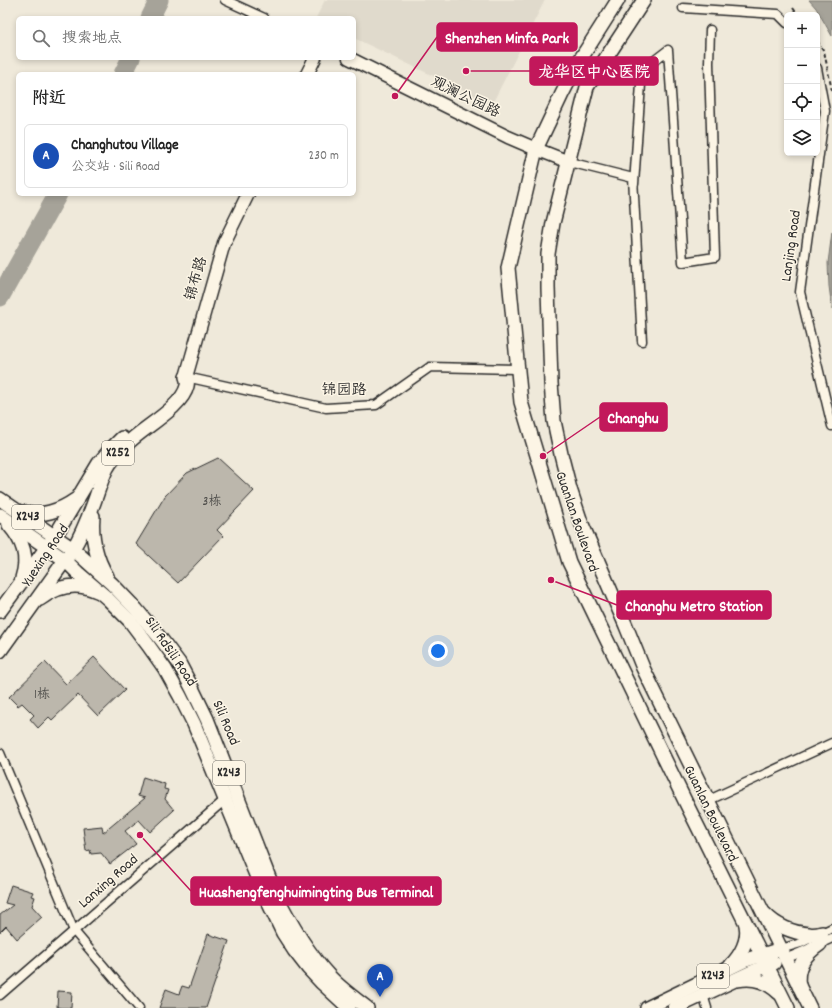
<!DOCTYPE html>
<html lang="zh">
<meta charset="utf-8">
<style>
:root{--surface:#fff;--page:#f6f6f6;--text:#222;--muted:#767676;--line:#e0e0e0;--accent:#2b2b2b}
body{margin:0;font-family:Dekko,"LXGW WenKai TC",sans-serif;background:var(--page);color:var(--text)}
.controls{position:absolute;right:12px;top:12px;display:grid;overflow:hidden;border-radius:6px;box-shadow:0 2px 6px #0003}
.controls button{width:36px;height:36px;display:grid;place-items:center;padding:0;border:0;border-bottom:1px solid var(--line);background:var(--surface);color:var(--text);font:20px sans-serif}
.you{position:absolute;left:438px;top:651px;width:14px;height:14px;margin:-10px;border:3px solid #fff;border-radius:50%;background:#1a73e8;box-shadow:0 0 0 6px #1a73e833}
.badge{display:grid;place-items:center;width:26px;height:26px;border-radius:50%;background:var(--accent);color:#fff;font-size:13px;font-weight:700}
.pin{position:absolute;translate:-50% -33px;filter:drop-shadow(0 1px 2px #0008)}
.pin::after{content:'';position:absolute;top:21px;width:14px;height:12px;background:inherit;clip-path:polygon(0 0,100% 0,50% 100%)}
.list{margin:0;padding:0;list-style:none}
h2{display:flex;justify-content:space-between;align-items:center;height:52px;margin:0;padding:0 16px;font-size:17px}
h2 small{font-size:13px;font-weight:400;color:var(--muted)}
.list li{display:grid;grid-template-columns:26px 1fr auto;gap:12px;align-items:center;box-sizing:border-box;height:64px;margin:0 8px 8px;padding:0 8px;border:1px solid var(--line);border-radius:6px}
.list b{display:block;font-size:15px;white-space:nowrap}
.list p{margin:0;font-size:13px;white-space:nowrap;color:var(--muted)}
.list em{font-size:13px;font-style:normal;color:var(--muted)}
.icon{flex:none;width:22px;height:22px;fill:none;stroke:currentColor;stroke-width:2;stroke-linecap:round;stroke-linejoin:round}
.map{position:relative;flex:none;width:832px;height:1008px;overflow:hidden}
.search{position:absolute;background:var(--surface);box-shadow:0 2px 6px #0003;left:16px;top:16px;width:340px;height:44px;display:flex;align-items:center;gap:10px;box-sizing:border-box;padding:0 14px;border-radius:6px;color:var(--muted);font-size:15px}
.panel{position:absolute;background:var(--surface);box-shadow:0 2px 6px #0003;left:16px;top:72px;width:340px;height:124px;border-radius:6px}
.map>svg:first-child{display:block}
.built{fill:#e0dacc}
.water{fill:#a6a399;stroke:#75736d}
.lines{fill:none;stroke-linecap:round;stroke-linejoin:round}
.river{stroke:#a6a399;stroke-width:19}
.building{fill:#bcb7ac;stroke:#2b2b2b}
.street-casing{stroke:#2b2b2b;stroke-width:11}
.secondary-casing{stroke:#2b2b2b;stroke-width:15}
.primary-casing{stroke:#2b2b2b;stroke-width:16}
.path{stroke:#2b2b2b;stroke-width:2;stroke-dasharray:4 3;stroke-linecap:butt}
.street{stroke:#fcf5e5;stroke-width:8}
.secondary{stroke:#fcf5e5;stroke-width:12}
.primary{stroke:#fcf5e5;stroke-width:13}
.labels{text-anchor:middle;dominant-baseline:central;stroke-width:3;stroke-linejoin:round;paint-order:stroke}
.number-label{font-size:13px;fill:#4f4e4b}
.shield{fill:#fcf5e5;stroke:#6a6863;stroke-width:1}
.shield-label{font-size:14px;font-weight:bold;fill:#2b2b2b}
.street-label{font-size:15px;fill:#2b2b2b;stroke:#fcf5e5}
.leader{fill:none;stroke:#c2185b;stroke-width:1.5}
.callout-dot{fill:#c2185b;stroke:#fcf5e5;stroke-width:1.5}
.callout{fill:#c2185b;stroke:#c2185b;stroke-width:1.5}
.callout-label{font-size:16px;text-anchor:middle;font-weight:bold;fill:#fff}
</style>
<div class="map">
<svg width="832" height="1008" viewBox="0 0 832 1008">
<rect width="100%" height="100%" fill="#efe9da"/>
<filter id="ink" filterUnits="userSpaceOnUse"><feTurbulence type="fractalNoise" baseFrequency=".025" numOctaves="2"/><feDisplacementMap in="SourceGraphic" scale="8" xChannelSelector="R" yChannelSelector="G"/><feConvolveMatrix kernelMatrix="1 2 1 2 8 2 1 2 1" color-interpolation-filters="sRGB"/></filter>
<g filter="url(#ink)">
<path class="built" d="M325 0H545L492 104 354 38V18H316Z"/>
<g class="water">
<path d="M809 0H832V36L816 8Z"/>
<path d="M832 232V309L829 286 828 263Z"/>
</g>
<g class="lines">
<g class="river">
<path d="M150 18 159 0"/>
<path d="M123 74 131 58"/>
<path d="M0 297 58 194"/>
</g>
</g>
<g class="building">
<path d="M218 458 254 491 217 530 223 536 178 583 136 544 165 496 187 473Z"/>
<path d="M94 657 125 690 98 716 78 695 52 720 49 717 38 728 30 719 34 715 22 703 18 706 9 697 45 662 66 684Z"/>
<path d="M143 777 165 784 164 789 168 790 165 799 174 810 150 832 139 820 125 831 136 844 110 864 101 853 91 854 90 850 86 851 83 828 102 826 103 833 145 798 138 796Z"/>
<path d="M11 885 33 892 31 896 35 897 32 906 42 917 17 939 6 926 0 932V915L13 905 5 903Z"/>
<path d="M208 934 229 941 206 1008H159L166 989 179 994 182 986 189 988Z"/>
<path d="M58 991 72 992 71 1008H61L57 1007Z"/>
</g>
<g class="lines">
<defs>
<g id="street">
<path d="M225 0 264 18"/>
<path d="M683 8 778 14 787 23"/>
<path d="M817 68 825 111 800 292 832 426"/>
<path d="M569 162 633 178 642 341"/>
<path d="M634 184 642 70 668 50 683 262 715 257 709 63 710 30"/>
<path d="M186 377 326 408 376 405 430 367 518 369"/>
<path d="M0 753 74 931 139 1008"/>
<path d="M707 801 832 743"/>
<path d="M781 949 801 943 832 928"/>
<path d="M785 959 804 951 832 938"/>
<path d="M0 995 227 798"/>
<path d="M703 995 707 1008"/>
</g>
<g id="secondary">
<path d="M349 58 508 137 536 149 569 162"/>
<path d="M307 74 315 58"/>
<path d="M186 377 224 243 248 194"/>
</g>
<g id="primary">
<path d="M618 0 578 63 562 94 536 149 508 268 521 402 569 562 687 805 788 1008"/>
<path d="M644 0 587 87 553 223 548 254V288L551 383 554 421 561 454 570 489 581 522 626 626 643 668 810 1008"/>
<path d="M0 499 73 549 112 584 136 609 161 639 179 663 192 688 207 719 275 893C290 923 306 951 329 976 340 988 354 998 367 1008"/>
<path d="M23 512C40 518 61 510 75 500"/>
<path d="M0 515 65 560 79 574 108 599 130 621 148 645 165 669 180 696 194 724 261 887 283 933 294 950 308 968 322 983 349 1008"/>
<path d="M93 516C91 536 96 559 107 576"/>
<path d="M9 525C23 541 29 557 22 578"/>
<path d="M40 599C57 586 77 582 97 591"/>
<path d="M0 611 55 536 99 463 109 451 122 438"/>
<path d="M0 651 73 549C82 534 87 521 93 505 98 492 101 480 107 468 112 459 120 451 127 444 142 428 182 408 187 386 188 382 187 380 186 377"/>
<path d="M765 914C776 926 793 933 809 934 813 935 818 934 822 933"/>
<path d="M731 965C741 955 749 940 746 925"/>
<path d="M738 980C753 977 768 982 779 993"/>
<path d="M799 986C795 967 805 954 820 944"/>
<path d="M647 1008 746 960 781 949"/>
<path d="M675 1008 752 972 774 963"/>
</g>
</defs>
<use href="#street" class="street-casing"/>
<use href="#secondary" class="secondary-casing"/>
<use href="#primary" class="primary-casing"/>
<g class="path">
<path d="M793 8 798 15"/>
<path d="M817 41 824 51 832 91"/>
</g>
<use href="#street" class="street"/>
<use href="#secondary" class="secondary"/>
<use href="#primary" class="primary"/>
</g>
</g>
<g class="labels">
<g class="number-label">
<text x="212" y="502">3栋</text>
<text x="42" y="695">1栋</text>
</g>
<g class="shield">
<rect x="102" y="441" width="32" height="24" rx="3"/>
<rect x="12" y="505" width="32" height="24" rx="3"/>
<rect x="213" y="761" width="32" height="24" rx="3"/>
<rect x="697" y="964" width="32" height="24" rx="3"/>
</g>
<g class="shield-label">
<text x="118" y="453">X252</text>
<text x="28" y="517">X243</text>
<text x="229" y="773">X243</text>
<text x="713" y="976">X243</text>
</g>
<g class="street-label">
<text transform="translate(465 98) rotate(26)">观澜公园路</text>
<text transform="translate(792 246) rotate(-82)">Lanjing Road</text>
<text transform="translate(197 279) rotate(-74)">锦布路</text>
<text x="344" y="391">锦园路</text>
<text transform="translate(576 522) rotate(71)">Guanlan Boulevard</text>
<text transform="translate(46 556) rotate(-56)">Yuexing Road</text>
<text transform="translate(170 652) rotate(56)">Sili RdSili Road</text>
<text transform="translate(225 723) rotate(67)">Sili Road</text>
<text transform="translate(710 814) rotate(64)">Guanlan Boulevard</text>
<text transform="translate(109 882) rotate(-41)">Lanxing Road</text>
</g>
</g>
<path class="leader" d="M395 96L437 37M466 71L530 71M543 456L600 417M551 580L617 605M140 835L191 891"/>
<g class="callout-dot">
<circle cx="395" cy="96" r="4"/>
<circle cx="466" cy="71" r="4"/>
<circle cx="543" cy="456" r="4"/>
<circle cx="551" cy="580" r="4"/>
<circle cx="140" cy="835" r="4"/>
</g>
<g class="callout">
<rect x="437" y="23" width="140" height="28" rx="4"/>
<rect x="530" y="57" width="128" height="28" rx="4"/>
<rect x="600" y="403" width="67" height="28" rx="4"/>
<rect x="617" y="591" width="154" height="28" rx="4"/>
<rect x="191" y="877" width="250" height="28" rx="4"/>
</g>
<g class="callout-label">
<text x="507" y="43">Shenzhen Minfa Park</text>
<text x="594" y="77">龙华区中心医院</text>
<text x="633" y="423">Changhu</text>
<text x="694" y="611">Changhu Metro Station</text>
<text x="316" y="897">Huashengfenghuimingting Bus Terminal</text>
</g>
</svg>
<div class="controls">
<button>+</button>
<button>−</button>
<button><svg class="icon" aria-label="locate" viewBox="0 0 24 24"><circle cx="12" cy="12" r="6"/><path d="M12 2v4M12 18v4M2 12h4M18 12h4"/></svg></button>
<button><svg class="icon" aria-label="layers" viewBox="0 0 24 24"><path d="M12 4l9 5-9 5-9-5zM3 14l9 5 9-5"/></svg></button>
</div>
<div class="you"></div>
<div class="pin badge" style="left:380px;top:997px;background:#1a4fb4">A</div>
<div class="search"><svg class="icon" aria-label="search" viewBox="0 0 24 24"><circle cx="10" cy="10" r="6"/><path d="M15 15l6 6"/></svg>搜索地点</div>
<section class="panel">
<h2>附近<small></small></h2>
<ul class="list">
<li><span class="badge" style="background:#1a4fb4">A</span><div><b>Changhutou Village</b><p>公交站 · Sili Road</p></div><em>230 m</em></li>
</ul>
</section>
</div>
